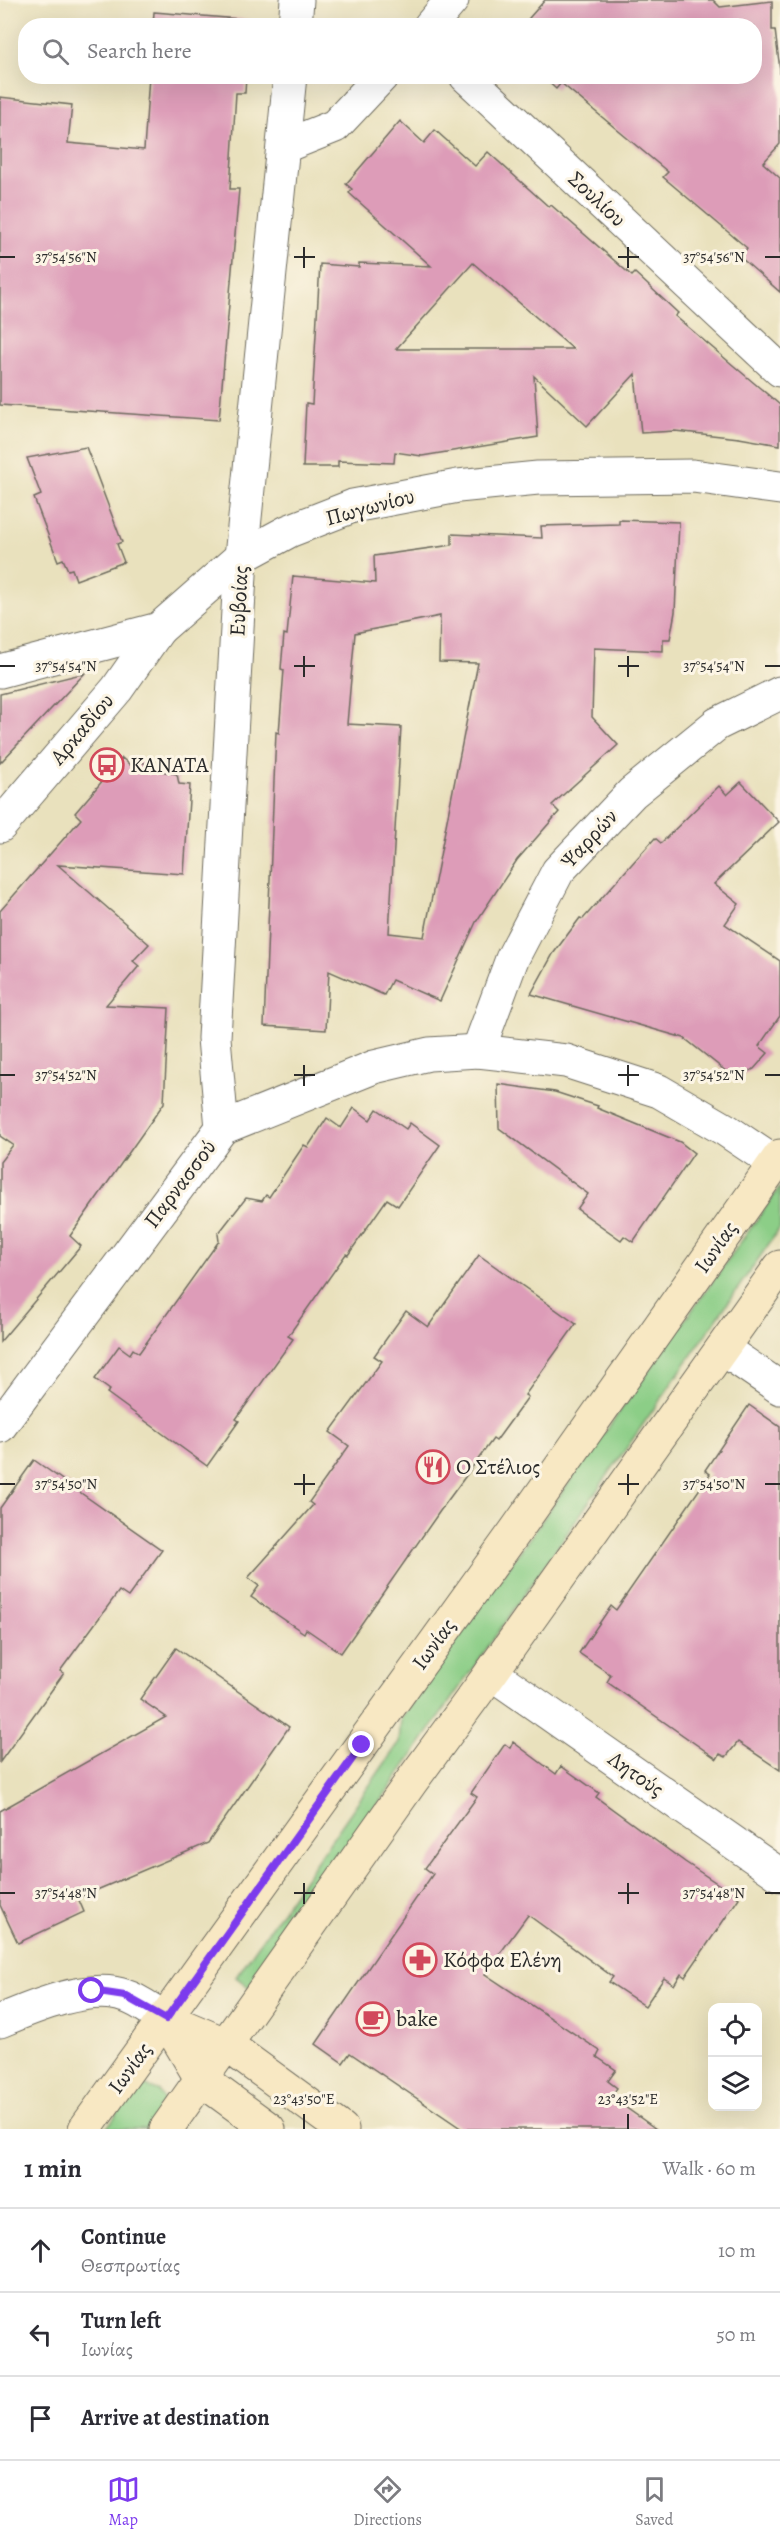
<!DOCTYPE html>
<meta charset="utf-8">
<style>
:root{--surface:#fff;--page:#f7f7f7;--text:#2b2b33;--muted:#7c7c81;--line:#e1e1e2;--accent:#7c3aed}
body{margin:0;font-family:Alegreya,serif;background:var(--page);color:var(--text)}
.controls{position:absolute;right:18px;bottom:18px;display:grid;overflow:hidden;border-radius:12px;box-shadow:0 6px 24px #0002}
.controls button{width:54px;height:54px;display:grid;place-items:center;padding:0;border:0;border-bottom:2px solid var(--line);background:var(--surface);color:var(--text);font:30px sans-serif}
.stop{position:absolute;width:18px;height:18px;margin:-14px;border:4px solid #7c3aed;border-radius:50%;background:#fff}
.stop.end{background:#7c3aed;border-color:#fff;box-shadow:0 2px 6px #0008}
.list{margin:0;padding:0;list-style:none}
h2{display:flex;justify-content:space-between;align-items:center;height:78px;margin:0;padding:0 24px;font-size:26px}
h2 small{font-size:20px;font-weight:400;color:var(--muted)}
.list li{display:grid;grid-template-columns:39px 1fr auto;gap:18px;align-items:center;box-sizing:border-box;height:84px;padding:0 24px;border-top:2px solid var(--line)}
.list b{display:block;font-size:22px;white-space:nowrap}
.list p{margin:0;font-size:20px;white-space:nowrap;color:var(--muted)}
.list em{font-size:20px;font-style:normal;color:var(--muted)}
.icon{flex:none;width:33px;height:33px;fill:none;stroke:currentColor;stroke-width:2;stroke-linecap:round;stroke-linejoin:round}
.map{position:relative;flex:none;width:780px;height:2129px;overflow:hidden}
.search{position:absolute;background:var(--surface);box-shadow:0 6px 24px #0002;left:18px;right:18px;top:18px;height:66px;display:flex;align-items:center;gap:15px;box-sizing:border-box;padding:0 21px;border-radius:24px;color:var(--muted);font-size:22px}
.sheet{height:330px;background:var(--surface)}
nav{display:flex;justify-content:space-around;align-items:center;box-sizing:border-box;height:84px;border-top:2px solid var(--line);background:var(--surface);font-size:16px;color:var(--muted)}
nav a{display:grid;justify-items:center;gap:3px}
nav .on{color:var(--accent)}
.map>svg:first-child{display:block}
.green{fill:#8cce87;stroke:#5c7c59;stroke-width:1.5}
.building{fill:#dd9cb8;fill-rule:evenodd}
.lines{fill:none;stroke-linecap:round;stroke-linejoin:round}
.street-casing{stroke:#6e6b5e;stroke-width:35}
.secondary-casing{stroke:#6e6b5e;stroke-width:35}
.street{stroke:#fff;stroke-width:33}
.secondary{stroke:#f8e8c3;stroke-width:33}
.route{stroke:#7c3aed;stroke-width:8}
.ticks{fill:none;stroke:#2b2b2b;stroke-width:2}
.labels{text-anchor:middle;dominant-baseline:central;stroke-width:6;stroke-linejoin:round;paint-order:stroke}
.street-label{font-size:22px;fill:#2b2b2b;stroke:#fcf5e5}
.poi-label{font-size:22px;fill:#2b2b2b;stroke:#fcf5e5;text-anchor:start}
.ticks-label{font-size:15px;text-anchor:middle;fill:#2b2b2b;stroke:#fcf5e5;stroke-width:6;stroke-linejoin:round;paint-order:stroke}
</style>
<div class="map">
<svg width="780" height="2129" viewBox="0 0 780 2129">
<rect width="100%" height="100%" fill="#fcf5e5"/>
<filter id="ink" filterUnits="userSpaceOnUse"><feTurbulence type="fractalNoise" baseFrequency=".0167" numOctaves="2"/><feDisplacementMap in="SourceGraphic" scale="12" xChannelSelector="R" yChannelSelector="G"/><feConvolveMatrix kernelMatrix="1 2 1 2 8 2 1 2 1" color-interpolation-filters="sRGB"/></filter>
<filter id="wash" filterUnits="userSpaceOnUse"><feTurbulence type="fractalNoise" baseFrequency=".008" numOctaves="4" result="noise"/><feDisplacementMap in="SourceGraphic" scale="24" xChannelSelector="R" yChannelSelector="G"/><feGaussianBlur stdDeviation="1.35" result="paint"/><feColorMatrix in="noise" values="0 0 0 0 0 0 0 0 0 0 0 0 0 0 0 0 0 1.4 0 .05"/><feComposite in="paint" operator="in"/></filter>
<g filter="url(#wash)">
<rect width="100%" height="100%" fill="#e9e1bd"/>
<g class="green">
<path d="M780 1187V1228L250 1988 236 1977 399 1743 401 1718Z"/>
<path d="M146 2086 159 2090 165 2103 147 2129H106L135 2089Z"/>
</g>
<g id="blocks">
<g class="building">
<path d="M545 0H713L720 7 772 1V30H775L780 70V144L763 163 780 178V292L740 257 747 248 663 177 668 172 561 83 556 89 542 76H754V26H522Z"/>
<path d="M154 12 251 20V26H153Z"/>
<path d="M149 76H246L245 93H236L230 189H239L219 420 0 405V97L72 105 68 143 144 150Z"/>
<path d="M400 121 424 143 435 130 475 166 488 152 549 207 551 205 632 276 635 273 678 313 675 316 780 405V445L739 438 675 431 641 433 635 374 587 426 534 376 538 437 422 456 395 452 394 463 338 461V467H303L306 403 312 404 320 264 359 267V263L431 266 349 193 352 189 346 184ZM473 263 573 349H396Z"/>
<path d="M86 447 122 542 117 544 124 562 76 580 72 569 68 570 63 559 58 561 34 498 41 495 27 458Z"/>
<path d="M619 520 679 522 675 612 670 639H663V651L594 648 592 717 618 745 552 805 559 812 517 860 476 922 440 1001 392 980 384 995 329 971 326 1030 264 1026 276 732 279 733 284 670 281 669 284 634 287 635 293 576 375 583 374 556 452 545V534L542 538 541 526 619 524ZM440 616 439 662 478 663 424 937 389 933 401 727 347 724 355 633Z"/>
<path d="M85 673 0 763V694Z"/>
<path d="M122 758 130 765 136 758 155 770 177 774 179 784 190 785 184 874 58 865 149 944 133 961 139 966 106 1005 169 1008 164 1103 70 1236 81 1246 0 1342V1162L13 1145 0 1136V911L81 819 75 813Z"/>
<path d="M741 782 779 822 714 884 739 904 725 924 780 961V1016L759 1046 768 1053 754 1069 742 1075 727 1072 684 1038 531 994 553 954 580 918 583 919 655 838 661 843 719 786 727 795Z"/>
<path d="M498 1084 555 1092 598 1106 597 1108 680 1142 694 1153 633 1242 624 1236 621 1240 577 1209 588 1194 499 1128Z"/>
<path d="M354 1108 370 1120 377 1109 406 1129 410 1123 440 1145 398 1206 387 1199 348 1255 346 1254 288 1336 293 1339 236 1419 239 1421 207 1466 107 1393 110 1390 95 1379 119 1346 130 1354 133 1349 139 1353 219 1241 218 1234 246 1198 262 1201 266 1195 269 1197 304 1145 308 1147 327 1118 341 1128Z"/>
<path d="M479 1255 576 1324 525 1395 528 1397 496 1441 493 1439 440 1511 341 1653 306 1629 304 1633 251 1597 259 1586 248 1578 313 1505 309 1502 349 1446 330 1432 382 1361 374 1356 406 1311 428 1327Z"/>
<path d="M749 1405 780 1427V1770L738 1742 726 1757 720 1754 717 1759 607 1682 611 1675 579 1653 611 1606 616 1610 710 1474 705 1470Z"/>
<path d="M34 1460 162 1550 128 1597 119 1591 60 1671 64 1673 0 1762V1508Z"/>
<path d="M176 1648 289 1727 208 1843 78 1898 84 1912 18 1943 0 1905V1811L166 1717 140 1699Z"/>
<path d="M513 1742 556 1774 561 1766 599 1793 596 1797 685 1862 739 1898 685 1977 681 1974 674 1985 664 1978 645 2006 609 1982 613 1977 528 1915 485 1974 600 2051 597 2057 616 2070 608 2081 617 2088 611 2097 656 2129H462L350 2053 343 2063 316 2044 433 1874 425 1868 477 1797 471 1793 505 1744 510 1748Z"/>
</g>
</g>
</g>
<g filter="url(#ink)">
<use href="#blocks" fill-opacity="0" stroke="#6e6b5e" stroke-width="1.5"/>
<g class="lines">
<defs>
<g id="street">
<path d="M295 26 297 0"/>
<path d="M430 26 452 0"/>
<path d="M466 76 780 370"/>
<path d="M285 146 335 126 382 76"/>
<path d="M0 671 159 629 241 557 289 531 353 506 458 486 538 478 693 476 780 488"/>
<path d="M0 826 117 689 159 629"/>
<path d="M478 1051 512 959 558 871 632 793 717 724 780 693"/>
<path d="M222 1128 214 1038 241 557 290 76"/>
<path d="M723 1349 780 1388"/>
<path d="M0 1426 222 1128 374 1067 429 1054 478 1051 566 1061 659 1091 726 1130 775 1163"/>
<path d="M491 1673 780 1875"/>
<path d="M0 2021C33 2007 90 1983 125 1996 139 2000 153 2012 166 2019"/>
</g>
<g id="secondary">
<path d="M166 2019 227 2045 342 2129"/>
<path d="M166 2019 202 2080 269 2129"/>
<path d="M85 2129 517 1529 780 1156"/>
<path d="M166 2129 411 1782 491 1673 780 1267"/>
</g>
</defs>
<use href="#street" class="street-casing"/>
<use href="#secondary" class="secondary-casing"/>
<use href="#street" class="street"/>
<use href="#secondary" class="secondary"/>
</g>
</g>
<g class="lines" filter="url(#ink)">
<path class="route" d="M92 1991 125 1996 166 2019 362 1745"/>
</g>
<path class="ticks" d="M304 247V268M628 247V268M0 257H15M294 257H315M618 257H639M765 257H780M304 656V677M628 656V677M0 666H15M294 666H315M618 666H639M765 666H780M304 1065V1086M628 1065V1086M0 1075H15M294 1075H315M618 1075H639M765 1075H780M304 1474V1495M628 1474V1495M0 1484H15M294 1484H315M618 1484H639M765 1484H780M304 1883V1904M628 1883V1904M0 1893H15M294 1893H315M618 1893H639M765 1893H780M304 2114V2129M628 2114V2129"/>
<defs>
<symbol id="bus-ring" viewBox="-11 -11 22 22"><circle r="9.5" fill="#fcf5e5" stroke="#d1495b" stroke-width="1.5"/><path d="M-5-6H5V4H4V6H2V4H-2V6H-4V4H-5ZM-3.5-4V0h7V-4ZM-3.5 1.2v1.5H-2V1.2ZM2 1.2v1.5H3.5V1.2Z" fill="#d1495b"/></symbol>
<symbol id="restaurant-ring" viewBox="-11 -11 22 22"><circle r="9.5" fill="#fcf5e5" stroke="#d1495b" stroke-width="1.5"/><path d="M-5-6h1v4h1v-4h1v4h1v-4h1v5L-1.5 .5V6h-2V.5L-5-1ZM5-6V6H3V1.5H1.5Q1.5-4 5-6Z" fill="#d1495b"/></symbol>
<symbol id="pharmacy-ring" viewBox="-11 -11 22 22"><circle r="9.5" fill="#fcf5e5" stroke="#d1495b" stroke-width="1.5"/><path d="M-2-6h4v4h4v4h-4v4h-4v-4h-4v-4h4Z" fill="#d1495b"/></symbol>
<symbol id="cafe-ring" viewBox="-11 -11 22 22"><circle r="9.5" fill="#fcf5e5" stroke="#d1495b" stroke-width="1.5"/><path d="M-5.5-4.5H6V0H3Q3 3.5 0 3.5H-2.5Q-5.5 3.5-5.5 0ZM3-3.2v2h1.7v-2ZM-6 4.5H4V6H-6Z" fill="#d1495b"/></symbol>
</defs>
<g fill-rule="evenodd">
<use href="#bus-ring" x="88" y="746" width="38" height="38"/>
<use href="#restaurant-ring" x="414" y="1448" width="38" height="38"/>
<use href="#pharmacy-ring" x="401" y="1941" width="38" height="38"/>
<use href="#cafe-ring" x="354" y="2000" width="38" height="38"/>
</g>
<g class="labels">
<g class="street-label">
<text transform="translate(597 199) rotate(43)">Σουλίου</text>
<text transform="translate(370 507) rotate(-15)">Πωγωνίου</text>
<text transform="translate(239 601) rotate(-87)">Ευβοίας</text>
<text transform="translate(82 729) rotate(-50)">Αρκαδίου</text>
<text transform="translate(589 839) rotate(-47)">Ψαρρών</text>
<text transform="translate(180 1184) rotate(-53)">Παρνασσού</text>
<text transform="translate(716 1247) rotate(-55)">Ιωνίας</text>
<text transform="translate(434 1644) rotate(-54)">Ιωνίας</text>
<text transform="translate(636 1774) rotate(35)">Λητούς</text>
<text transform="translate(130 2068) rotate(-54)">Ιωνίας</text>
</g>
<g class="poi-label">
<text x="130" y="765">ΚΑΝΑΤΑ</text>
<text x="456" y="1467">Ο Στέλιος</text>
<text x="443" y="1960">Κόφφα Ελένη</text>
<text x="396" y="2019">bake</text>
</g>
</g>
<g class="ticks-label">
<text x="66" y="262">37°54'56"N</text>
<text x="714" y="262">37°54'56"N</text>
<text x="66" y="671">37°54'54"N</text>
<text x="714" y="671">37°54'54"N</text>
<text x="66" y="1080">37°54'52"N</text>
<text x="714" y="1080">37°54'52"N</text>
<text x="66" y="1489">37°54'50"N</text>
<text x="714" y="1489">37°54'50"N</text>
<text x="66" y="1898">37°54'48"N</text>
<text x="714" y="1898">37°54'48"N</text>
<text x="304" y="2104">23°43'50"E</text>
<text x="628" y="2104">23°43'52"E</text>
</g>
</svg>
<div class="controls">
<button><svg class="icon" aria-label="locate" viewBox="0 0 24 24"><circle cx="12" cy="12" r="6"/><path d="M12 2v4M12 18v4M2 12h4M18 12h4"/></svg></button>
<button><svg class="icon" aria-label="layers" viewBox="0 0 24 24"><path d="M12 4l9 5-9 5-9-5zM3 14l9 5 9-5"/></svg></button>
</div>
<div class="stop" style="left:92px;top:1991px"></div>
<div class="stop end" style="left:362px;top:1745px"></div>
<div class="search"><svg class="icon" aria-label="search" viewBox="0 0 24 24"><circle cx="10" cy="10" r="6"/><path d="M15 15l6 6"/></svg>Search here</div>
</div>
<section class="sheet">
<h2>1 min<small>Walk · 60 m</small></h2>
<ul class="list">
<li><svg class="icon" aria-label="ahead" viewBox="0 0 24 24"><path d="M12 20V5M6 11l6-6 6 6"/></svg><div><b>Continue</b><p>Θεσπρωτίας</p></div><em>10 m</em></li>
<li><svg class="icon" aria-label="left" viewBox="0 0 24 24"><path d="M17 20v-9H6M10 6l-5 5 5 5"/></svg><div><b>Turn left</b><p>Ιωνίας</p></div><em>50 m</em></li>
<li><svg class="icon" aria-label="arrive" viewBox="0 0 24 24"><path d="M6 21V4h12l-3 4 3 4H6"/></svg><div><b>Arrive at destination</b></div></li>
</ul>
</section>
<nav>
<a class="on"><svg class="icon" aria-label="map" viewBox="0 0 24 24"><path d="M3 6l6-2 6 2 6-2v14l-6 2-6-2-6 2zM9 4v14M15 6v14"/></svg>Map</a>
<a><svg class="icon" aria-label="directions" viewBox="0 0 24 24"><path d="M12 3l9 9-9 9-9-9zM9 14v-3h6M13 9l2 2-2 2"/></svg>Directions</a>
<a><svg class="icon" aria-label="saved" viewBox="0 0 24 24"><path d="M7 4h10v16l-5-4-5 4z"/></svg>Saved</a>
</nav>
